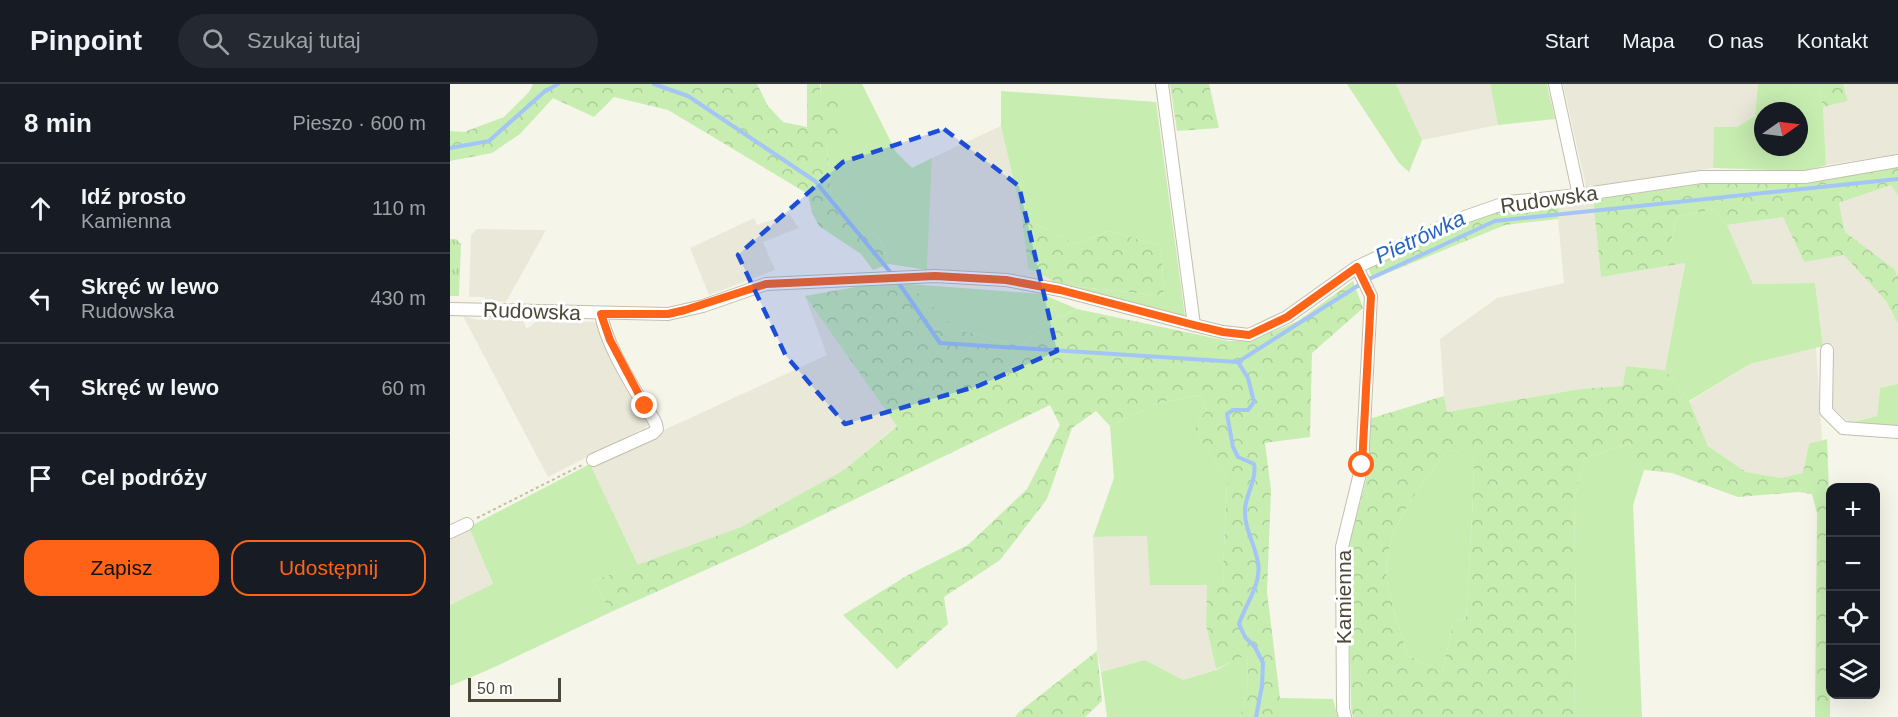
<!DOCTYPE html>
<html lang="pl">
<meta charset="utf-8">
<style>
:root{--surface:#171b24;--page:#242831;--text:#f1f3f6;--muted:#9ea1a6;--line:#363941;--accent:#ff6318}
body{margin:0;font-family:Arial,sans-serif;background:var(--page);color:var(--text)}
.controls{position:absolute;right:18px;bottom:18px;display:grid;overflow:hidden;border-radius:12px;box-shadow:0 6px 24px #0002}
.controls button{width:54px;height:54px;display:grid;place-items:center;padding:0;border:0;border-bottom:2px solid var(--line);background:var(--surface);color:var(--text);font:30px sans-serif}
.compass{position:absolute;left:1304px;top:18px;width:54px;height:54px;border-radius:50%;background:var(--surface);box-shadow:0 6px 24px #0002;rotate:76deg}
.scale{position:absolute;left:18px;bottom:15px;width:93px;box-sizing:border-box;padding-left:6px;border:3px solid #4b4737;border-top:0;font-size:16px;line-height:21px;white-space:nowrap;color:#4b4737;-webkit-text-stroke:4px #fff;paint-order:stroke}
.stop{position:absolute;width:18px;height:18px;margin:-14px;border:4px solid #ff6318;border-radius:50%;background:#fff}
.stop.end{background:#ff6318;border-color:#fff;box-shadow:0 2px 6px #0008}
.list{margin:0;padding:0;list-style:none}
h2{display:flex;justify-content:space-between;align-items:center;height:78px;margin:0;padding:0 24px;font-size:26px}
h2 small{font-size:20px;font-weight:400;color:var(--muted)}
.list li{display:grid;grid-template-columns:39px 1fr auto;gap:18px;align-items:center;box-sizing:border-box;height:90px;padding:0 24px;border-top:2px solid var(--line)}
.list b{display:block;font-size:22px;white-space:nowrap}
.list p{margin:0;font-size:20px;white-space:nowrap;color:var(--muted)}
.list em{font-size:20px;font-style:normal;color:var(--muted)}
.actions{display:flex;gap:12px;padding:18px 24px}
.actions a{flex:1;padding:14px 0;border:2px solid var(--accent);border-radius:18px;text-align:center;font-size:21px;color:var(--accent)}
.actions .main{background:var(--accent);color:#111}
.icon{flex:none;width:33px;height:33px;fill:none;stroke:currentColor;stroke-width:2;stroke-linecap:round;stroke-linejoin:round}
.map{position:relative;flex:none;width:1448px;height:633px;overflow:hidden}
header{display:flex;align-items:center;gap:36px;box-sizing:border-box;height:84px;padding:0 30px;background:var(--surface);border-bottom:2px solid var(--line)}
header strong{font-size:28px}
nav{display:flex;gap:33px;margin-inline-start:auto;font-size:21px}
.search{width:420px;height:54px;background:var(--page);display:flex;align-items:center;gap:15px;box-sizing:border-box;padding:0 21px;border-radius:33px;color:var(--muted);font-size:22px}
main{display:flex}
aside{flex:1;background:var(--surface)}
.map>svg:first-child{display:block}
.residential{fill:#eae8d8}
.grass{fill:#c7edb1;fill-rule:evenodd}
.forest{fill:url(#forest-crowns);fill-rule:evenodd}
.park{fill:url(#park-tufts)}
.lines{fill:none;stroke-linecap:round;stroke-linejoin:round}
.stream{stroke:#a3c6f6;stroke-width:4}
.minor-casing{stroke:#c3bfac;stroke-width:14}
.path{stroke:#c6be9c;stroke-width:2;stroke-dasharray:3 3;stroke-linecap:butt}
.minor{stroke:#fff;stroke-width:12}
.route{stroke:#ff6318;stroke-width:8}
.marked{fill:#1d4ed8;fill-opacity:0.2;stroke:#1d4ed8;stroke-width:4.5;stroke-dasharray:12 8;stroke-linejoin:round}
.labels{text-anchor:middle;dominant-baseline:central;stroke-width:6;stroke-linejoin:round;paint-order:stroke}
.street-label{font-size:21px;fill:#4b4737;stroke:#fff}
.water-label{font-size:22px;font-style:italic;fill:#2665c1;stroke:#fff}
</style>
<header>
<strong>Pinpoint</strong>
<div class="search"><svg class="icon" aria-label="search" viewBox="0 0 24 24"><circle cx="10" cy="10" r="6"/><path d="M15 15l6 6"/></svg>Szukaj tutaj</div>
<nav><a>Start</a><a>Mapa</a><a>O nas</a><a>Kontakt</a></nav>
</header>
<main>
<aside>
<h2>8 min<small>Pieszo · 600 m</small></h2>
<ul class="list">
<li><svg class="icon" aria-label="ahead" viewBox="0 0 24 24"><path d="M12 20V5M6 11l6-6 6 6"/></svg><div><b>Idź prosto</b><p>Kamienna</p></div><em>110 m</em></li>
<li><svg class="icon" aria-label="left" viewBox="0 0 24 24"><path d="M17 20v-9H6M10 6l-5 5 5 5"/></svg><div><b>Skręć w lewo</b><p>Rudowska</p></div><em>430 m</em></li>
<li><svg class="icon" aria-label="left" viewBox="0 0 24 24"><path d="M17 20v-9H6M10 6l-5 5 5 5"/></svg><div><b>Skręć w lewo</b></div><em>60 m</em></li>
<li><svg class="icon" aria-label="arrive" viewBox="0 0 24 24"><path d="M6 21V4h12l-3 4 3 4H6"/></svg><div><b>Cel podróży</b></div></li>
</ul>
<div class="actions"><a class="main">Zapisz</a><a>Udostępnij</a></div>
</aside>
<div class="map">
<svg width="1448" height="633" viewBox="0 0 1448 633">
<defs>
<pattern id="forest-crowns" width="20" height="18" patternUnits="userSpaceOnUse" patternTransform="scale(1.5)"><rect width="20" height="18" fill="#c7edb1"/><path d="M2 6a3 3 0 1 1 6 0M12 15a3 3 0 1 1 6 0" fill="none" stroke="#accd99"/></pattern>
<pattern id="park-tufts" width="24" height="20" patternUnits="userSpaceOnUse" patternTransform="scale(1.5)"><rect width="24" height="20" fill="#c7edb1"/><path d="M3 7l-1-3M5 7V3M7 7l1-3M15 17l-1-3M17 17v-4M19 17l1-3" fill="none" stroke="#accd99"/></pattern>
</defs>
<rect width="100%" height="100%" fill="#f6f5ea"/>
<g class="residential">
<path d="M946 0H1040L1048 41 972 56Z"/>
<path d="M1113 0H1308L1305 32 1287 43H1264L1263 84 1136 103Z"/>
<path d="M1393 0H1448V70L1376 81 1373 23 1398 17Z"/>
<path d="M551 42 572 133 578 184 612 201 477 186 482 74Z"/>
<path d="M1441 101 1448 112V192L1443 185 1395 148 1389 119Z"/>
<path d="M1143 116 1151 193 1235 179 1215 286 1176 282 1174 302 1130 305 997 328 994 312 990 255 1047 214 1114 199 1108 135 1110 120Z"/>
<path d="M339 130 349 144 313 158 325 186 259 211 240 164 304 134 307 141Z"/>
<path d="M1333 133 1354 178 1394 170 1436 217 1448 240V300L1430 304 1427 332 1400 339 1381 322 1383 260 1373 262 1365 199 1303 200 1277 141Z"/>
<path d="M27 145 96 146 56 218 35 217V213H19L21 151Z"/>
<path d="M355 212 447 341 394 386 291 443 188 481 140 380 377 271Z"/>
<path d="M13 232 29 236 42 233 71 234 77 245 89 235 145 238 200 341 98 393Z"/>
<path d="M1366 263 1372 357 1359 360 1354 389 1331 394 1296 388 1258 362 1239 318 1300 280Z"/>
<path d="M19 443 43 501 0 521V452Z"/>
<path d="M697 452 701 501H757L756 541 766 586 733 596 695 576 651 588 647 567 643 453Z"/>
</g>
<g class="grass">
<path d="M371 0H412L446 68 462 84 482 74 477 186 439 180 432 158 381 113 377 59 370 10Z"/>
<path d="M897 0H946L972 56 959 88 949 79Z"/>
<path d="M1040 0H1097L1105 35 1048 41Z"/>
<path d="M1308 0H1368L1373 23 1376 81 1354 87 1263 84 1264 43H1287L1305 32ZM1313 27H1349V63H1313Z"/>
<path d="M551 7 706 18 735 232 612 201 714 212 711 162 659 147 625 160 572 133 551 42Z"/>
<path d="M1263 125 1277 141 1303 200 1365 199 1373 262 1300 280 1239 317 1215 286 1235 180 1221 157 1227 133Z"/>
<path d="M459 200 592 210 627 225 605 235 570 262 506 245Z"/>
<path d="M1448 300V343L1400 339 1427 332 1430 304Z"/>
<path d="M750 311 757 326 746 340V350L772 385 777 399 773 486 774 501H700L697 452 643 453 664 394 660 342 708 319Z"/>
<path d="M1180 359 1187 384 1194 386 1183 421 1192 633H1124L1126 534 1124 416 1134 374Z"/>
<path d="M998 366 1024 369 1023 415 1016 534 1003 540 992 589 957 571C951 547 941 521 937 496 931 448 971 401 998 366Z"/>
<path d="M140 380 188 481 143 497 161 528 38 586 0 602V521L43 500 19 443Z"/>
<path d="M798 569 797 609 790 633H657L651 588 695 576 733 596 766 586Z"/>
<path d="M830 614 883 615 888 633H830Z"/>
</g>
<g class="forest">
<path d="M83 0H307L318 22 333 38 357 43V0H370V10L389 20V58L377 59 381 113 432 158 439 180 423 186 411 170 369 142 362 129 358 110 218 26 164 13 144 33 103 14 70 50 42 69 0 77V47L14 48 54 33 79 8Z"/>
<path d="M720 0H759L769 44 727 47Z"/>
<path d="M1368 0H1393L1398 17 1373 23Z"/>
<path d="M1448 83V112L1441 101 1389 119 1395 148 1444 185 1448 192V240L1436 217 1394 171 1354 178 1333 133 1277 141 1263 125 1227 133 1221 157 1235 179 1151 193 1143 116 1252 100H1354Z"/>
<path d="M1110 120 1108 135 1055 141 923 195 918 184 1007 142 1056 125Z"/>
<path d="M572 133 625 160 659 147 711 162 714 212 612 201 578 184Z"/>
<path d="M903 197 913 224 862 269 860 353 815 359 821 406 817 508 830 614V633H790L797 609 798 570 766 585 756 541 757 501 774 500 773 486 777 399 772 385 746 350V340L757 326 750 311 708 319 660 342 646 327 622 344 597 415 550 476 494 513 498 540 447 585 393 531 458 491 518 461 577 405 610 341 600 321 298 467 161 528 143 497 291 443 394 386 447 342 355 212 411 202 459 200 506 245 570 262 605 235 627 225 778 257H801L848 237Z"/>
<path d="M1176 282 1215 286 1239 317 1258 362 1296 388 1331 394 1353 389 1359 360 1377 355 1380 432V633H1365L1367 429 1362 410 1348 408 1288 413 1222 389 1187 385 1180 359 1134 374 1124 416 1126 534 1124 633H903L901 624 898 465 918 388 919 335 994 312 997 328 1130 305 1173 302ZM998 366 1024 370 1023 415 1016 534 1003 540 992 589 957 571C951 547 941 521 937 496 931 448 971 401 998 366Z"/>
<path d="M647 567 652 617 635 633H565L569 628Z"/>
</g>
<path class="park" d="M0 155H6L11 160 9 212H0Z"/>
<g class="lines">
<g class="stream">
<path d="M204 0 238 12 365 97 441 189"/>
<path d="M0 64 39 57 94 8 108 0"/>
<path d="M448 198 490 259 788 278"/>
<path d="M788 278 917 196 1045 137 1448 95"/>
<path d="M788 278 798 294 804 318 798 326H783L777 330 783 363 788 373 804 380C807 395 796 410 795 425 794 446 805 459 808 479 812 499 795 521 789 540L795 553 805 563 813 579 812 602 806 633"/>
</g>
<defs>
<g id="minor">
<path d="M712 0 744 241"/>
<path d="M1105 0 1129 111"/>
<path d="M0 225 218 230 253 222 316 200 485 192 556 196 610 206 744 241 773 248 799 251 837 233 907 183 1006 136 1058 118 1129 111 1251 93H1355L1448 77"/>
<path d="M1377 266 1376 327 1393 344 1448 348"/>
<path d="M143 376 203 349 207 345C206 335 198 328 193 320 178 294 156 259 151 230"/>
<path d="M0 448 17 440"/>
<path d="M895 633 893 625 892 463 912 381 921 212 907 183"/>
</g>
</defs>
<use href="#minor" class="minor-casing"/>
<path class="path" d="M27 434 132 381"/>
<use href="#minor" class="minor"/>
</g>
<g class="lines">
<path class="route" d="M195 322 160 256 151 230H218L235 226 316 200 485 192 556 196 610 206 744 241 773 248 799 251 837 233 907 183 921 212 912 381"/>
</g>
<path class="marked" d="M494 45 569 102 607 267 528 302 395 340 336 272 288 171 393 78Z"/>
<g class="labels">
<g class="street-label">
<text transform="translate(1099 115) rotate(-8)">Rudowska</text>
<text transform="translate(82 227) rotate(2)">Rudowska</text>
<text transform="translate(893 513) rotate(-90)">Kamienna</text>
</g>
<g class="water-label">
<text transform="translate(970 153) rotate(-25)">Pietrówka</text>
</g>
</g>
</svg>
<div class="controls">
<button>+</button>
<button>−</button>
<button><svg class="icon" aria-label="locate" viewBox="0 0 24 24"><circle cx="12" cy="12" r="6"/><path d="M12 2v4M12 18v4M2 12h4M18 12h4"/></svg></button>
<button><svg class="icon" aria-label="layers" viewBox="0 0 24 24"><path d="M12 4l9 5-9 5-9-5zM3 14l9 5 9-5"/></svg></button>
</div>
<svg class="compass" viewBox="-18 -18 36 36"><path d="M0-13l5 13h-10z" fill="#e53935"/><path d="M0 13l5-13h-10z" fill="#9ea1a6"/></svg>
<div class="scale">50 m</div>
<div class="stop" style="left:912px;top:381px"></div>
<div class="stop end" style="left:195px;top:322px"></div>
</div>
</main>
